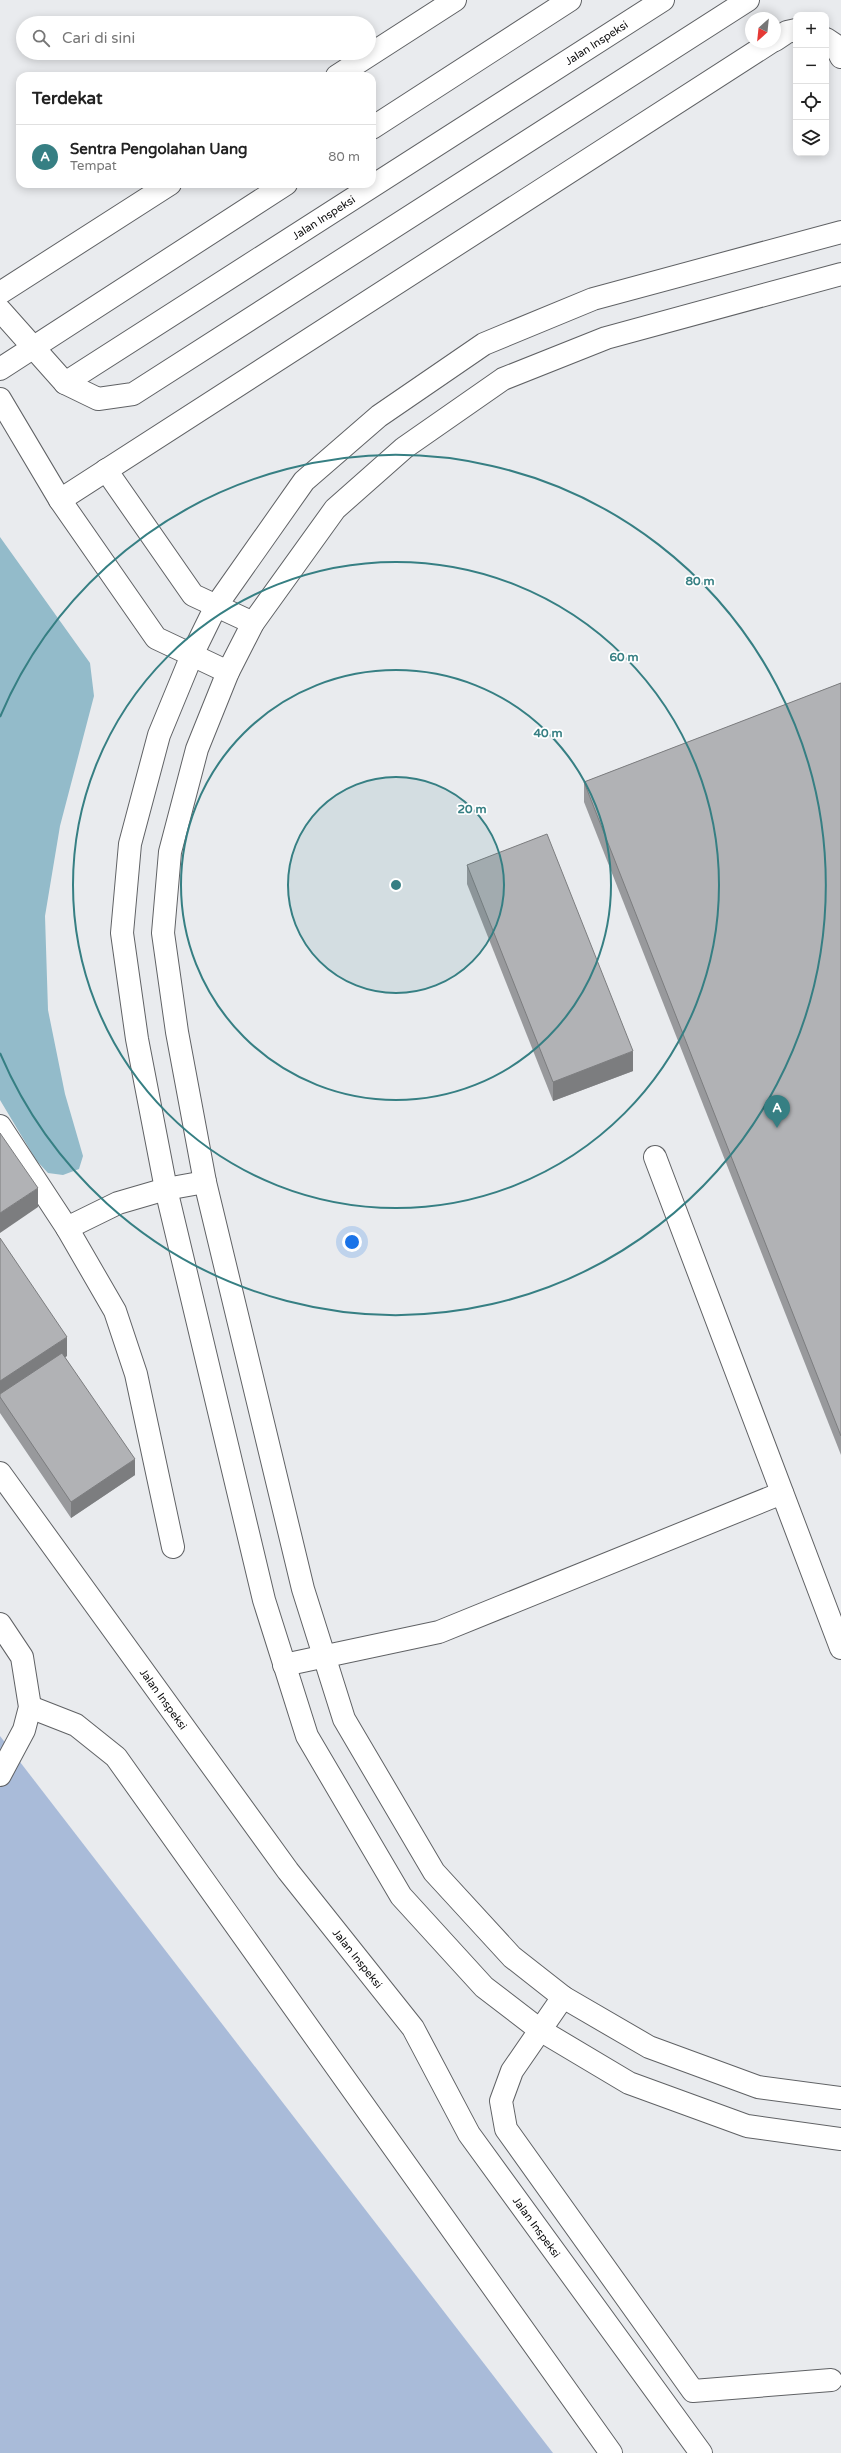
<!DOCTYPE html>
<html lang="id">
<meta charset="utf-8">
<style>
:root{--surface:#fff;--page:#f2f2f2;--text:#222;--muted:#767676;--line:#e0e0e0;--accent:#367f83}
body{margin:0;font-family:"Varela Round",sans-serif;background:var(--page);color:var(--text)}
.controls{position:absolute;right:12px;top:12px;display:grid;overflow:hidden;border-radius:8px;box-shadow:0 2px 10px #0003}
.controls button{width:36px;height:36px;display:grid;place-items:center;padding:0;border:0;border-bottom:1px solid var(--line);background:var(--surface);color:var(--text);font:20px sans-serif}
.compass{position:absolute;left:745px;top:12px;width:36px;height:36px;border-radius:50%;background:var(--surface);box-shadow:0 2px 10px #0003;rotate:207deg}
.you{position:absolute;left:352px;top:1242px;width:14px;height:14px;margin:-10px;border:3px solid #fff;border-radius:50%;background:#1a73e8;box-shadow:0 0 0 6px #1a73e833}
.badge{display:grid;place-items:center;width:26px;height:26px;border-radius:50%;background:var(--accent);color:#fff;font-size:13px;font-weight:700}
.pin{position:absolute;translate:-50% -33px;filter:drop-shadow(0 1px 2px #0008)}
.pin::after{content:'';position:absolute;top:21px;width:14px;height:12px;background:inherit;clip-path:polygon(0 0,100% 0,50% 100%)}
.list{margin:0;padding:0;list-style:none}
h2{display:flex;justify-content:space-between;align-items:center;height:52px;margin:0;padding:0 16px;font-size:17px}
h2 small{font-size:13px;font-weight:400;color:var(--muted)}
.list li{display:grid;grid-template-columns:26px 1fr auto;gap:12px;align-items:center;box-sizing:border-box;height:64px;padding:0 16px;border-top:1px solid var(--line)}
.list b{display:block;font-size:15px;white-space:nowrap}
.list p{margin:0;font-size:13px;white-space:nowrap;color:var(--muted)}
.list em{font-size:13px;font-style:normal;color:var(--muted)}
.icon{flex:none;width:22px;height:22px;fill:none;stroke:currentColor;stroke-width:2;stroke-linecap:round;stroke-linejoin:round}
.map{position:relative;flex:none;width:841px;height:2453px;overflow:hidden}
.search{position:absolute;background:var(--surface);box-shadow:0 2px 10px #0003;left:16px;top:16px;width:360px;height:44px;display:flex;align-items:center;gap:10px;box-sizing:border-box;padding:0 14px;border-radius:22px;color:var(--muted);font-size:15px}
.panel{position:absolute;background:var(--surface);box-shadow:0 2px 10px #0003;left:16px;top:72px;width:360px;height:116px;border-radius:12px}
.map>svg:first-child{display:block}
.forest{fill:#a9bbd9}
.water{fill:#93bbca}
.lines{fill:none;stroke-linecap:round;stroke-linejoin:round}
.minor-casing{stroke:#606265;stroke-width:24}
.minor{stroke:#fff;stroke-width:22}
.wall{fill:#98999c}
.shaded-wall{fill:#7c7d7f}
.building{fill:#b1b2b5;stroke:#7c7d7f}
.ring{fill:none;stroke:#367f83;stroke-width:2}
.labels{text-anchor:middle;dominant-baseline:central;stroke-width:3.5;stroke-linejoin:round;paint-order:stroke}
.street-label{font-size:11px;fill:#0c0c0d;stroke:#fff}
.centre{fill:#367f83;stroke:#fff;stroke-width:2}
.ring-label{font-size:12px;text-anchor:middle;font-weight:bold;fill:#367f83;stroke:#fff;stroke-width:3.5;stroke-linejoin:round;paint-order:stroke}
</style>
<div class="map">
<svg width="841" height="2453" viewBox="0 0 841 2453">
<rect width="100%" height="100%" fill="#e9ebee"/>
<path class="forest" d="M0 1736 553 2453H0Z"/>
<path class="water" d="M0 537 90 663 94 696 60 826 45 916 48 1010 65 1094 83 1156 79 1169 63 1175 48 1173 36 1160 0 1100Z"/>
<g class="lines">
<defs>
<g id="minor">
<path d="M826 39 835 45 841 57"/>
<path d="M775 40 787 32 796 30"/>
<path d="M337 76 455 0"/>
<path d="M372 128 570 0"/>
<path d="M841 232 593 299 484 344 379 416 304 481 216 606 192 655 159 735 130 844 122 933 137 1039 166 1189 264 1600 307 1736 401 1896 484 1987 540 2030 629 2083 747 2126 841 2139"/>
<path d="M841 274 606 338 503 379 404 448 335 509 253 623 228 672 197 749 170 852 163 933 177 1032 205 1182 303 1589 344 1719 434 1872 512 1957 563 1997 649 2047 758 2087 841 2098"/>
<path d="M0 293 170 184"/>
<path d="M0 310 65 383 98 399 133 394 748 0"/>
<path d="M0 369 286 184"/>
<path id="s1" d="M65 383 663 0"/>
<path d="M0 399 60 500 156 638 228 672"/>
<path d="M106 470 193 595 253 623"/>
<path d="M60 500 771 42"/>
<path d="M0 1126 67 1228 115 1311 136 1374 173 1547"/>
<path d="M655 1157 841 1648"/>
<path d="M67 1228 118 1203 166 1189 205 1182"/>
<path id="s2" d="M0 1473 288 1871 413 2028 469 2134 701 2453"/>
<path d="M0 1624 22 1657 30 1707 24 1730 0 1775"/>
<path d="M284 1665 439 1632 782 1493"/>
<path d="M30 1707 76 1725 116 1757 611 2453"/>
<path d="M563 1997 512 2071 501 2101 506 2129 693 2391 831 2380"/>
</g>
</defs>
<use href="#minor" class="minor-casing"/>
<use href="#minor" class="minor"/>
</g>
<g class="wall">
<path d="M841 683V1455L584 802V782Z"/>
<path d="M467 865 633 1071 553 1101 467 884Z"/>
<path d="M0 1238 67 1356 65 1357 135 1475 71 1518 0 1413Z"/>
</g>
<g class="shaded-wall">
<path d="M633 1051V1071L553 1101V1082Z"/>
<path d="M38 1188V1207L0 1233V1213Z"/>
<path d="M67 1337V1356L1 1399 0 1397V1381Z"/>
<path d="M135 1459V1475L71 1518V1502Z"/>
</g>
<g class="building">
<path d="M841 683V1436L584 782Z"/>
<path d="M547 834 633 1051 553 1082 467 865Z"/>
<path d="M0 1133 38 1188 0 1213Z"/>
<path d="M0 1238 67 1337 0 1381Z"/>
<path d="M62 1353 135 1459 71 1502 0 1397V1394Z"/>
</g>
<circle cx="396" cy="885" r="108" fill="#367f83" fill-opacity=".12"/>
<g class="ring">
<circle cx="396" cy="885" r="108"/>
<circle cx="396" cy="885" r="215"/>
<circle cx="396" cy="885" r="323"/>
<path d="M0 717A430 430 0 1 1 0 1053"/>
</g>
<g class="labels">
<g class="street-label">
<text stroke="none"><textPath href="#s1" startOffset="631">Jalan Inspeksi</textPath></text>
<text stroke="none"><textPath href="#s1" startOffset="307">Jalan Inspeksi</textPath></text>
<text stroke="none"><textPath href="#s2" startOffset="279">Jalan Inspeksi</textPath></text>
<text stroke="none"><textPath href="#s2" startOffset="603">Jalan Inspeksi</textPath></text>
<text stroke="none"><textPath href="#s2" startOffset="927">Jalan Inspeksi</textPath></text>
</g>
</g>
<circle cx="396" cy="885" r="6" class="centre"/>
<g class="ring-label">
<text x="700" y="585">80 m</text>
<text x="624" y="661">60 m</text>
<text x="548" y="737">40 m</text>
<text x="472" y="813">20 m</text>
</g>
</svg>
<div class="controls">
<button>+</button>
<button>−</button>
<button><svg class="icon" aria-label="locate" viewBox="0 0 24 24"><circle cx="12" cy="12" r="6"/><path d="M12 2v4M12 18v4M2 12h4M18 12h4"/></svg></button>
<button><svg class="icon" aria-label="layers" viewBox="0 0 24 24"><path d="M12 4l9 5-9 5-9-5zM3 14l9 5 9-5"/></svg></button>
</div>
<svg class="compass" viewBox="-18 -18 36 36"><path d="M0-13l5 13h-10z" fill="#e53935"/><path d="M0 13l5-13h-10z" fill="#767676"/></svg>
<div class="you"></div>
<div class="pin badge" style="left:777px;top:1128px">A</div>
<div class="search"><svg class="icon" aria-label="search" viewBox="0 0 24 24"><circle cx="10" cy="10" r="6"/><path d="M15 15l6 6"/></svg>Cari di sini</div>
<section class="panel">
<h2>Terdekat<small></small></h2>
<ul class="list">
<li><span class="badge">A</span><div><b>Sentra Pengolahan Uang</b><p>Tempat</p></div><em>80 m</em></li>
</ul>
</section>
</div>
